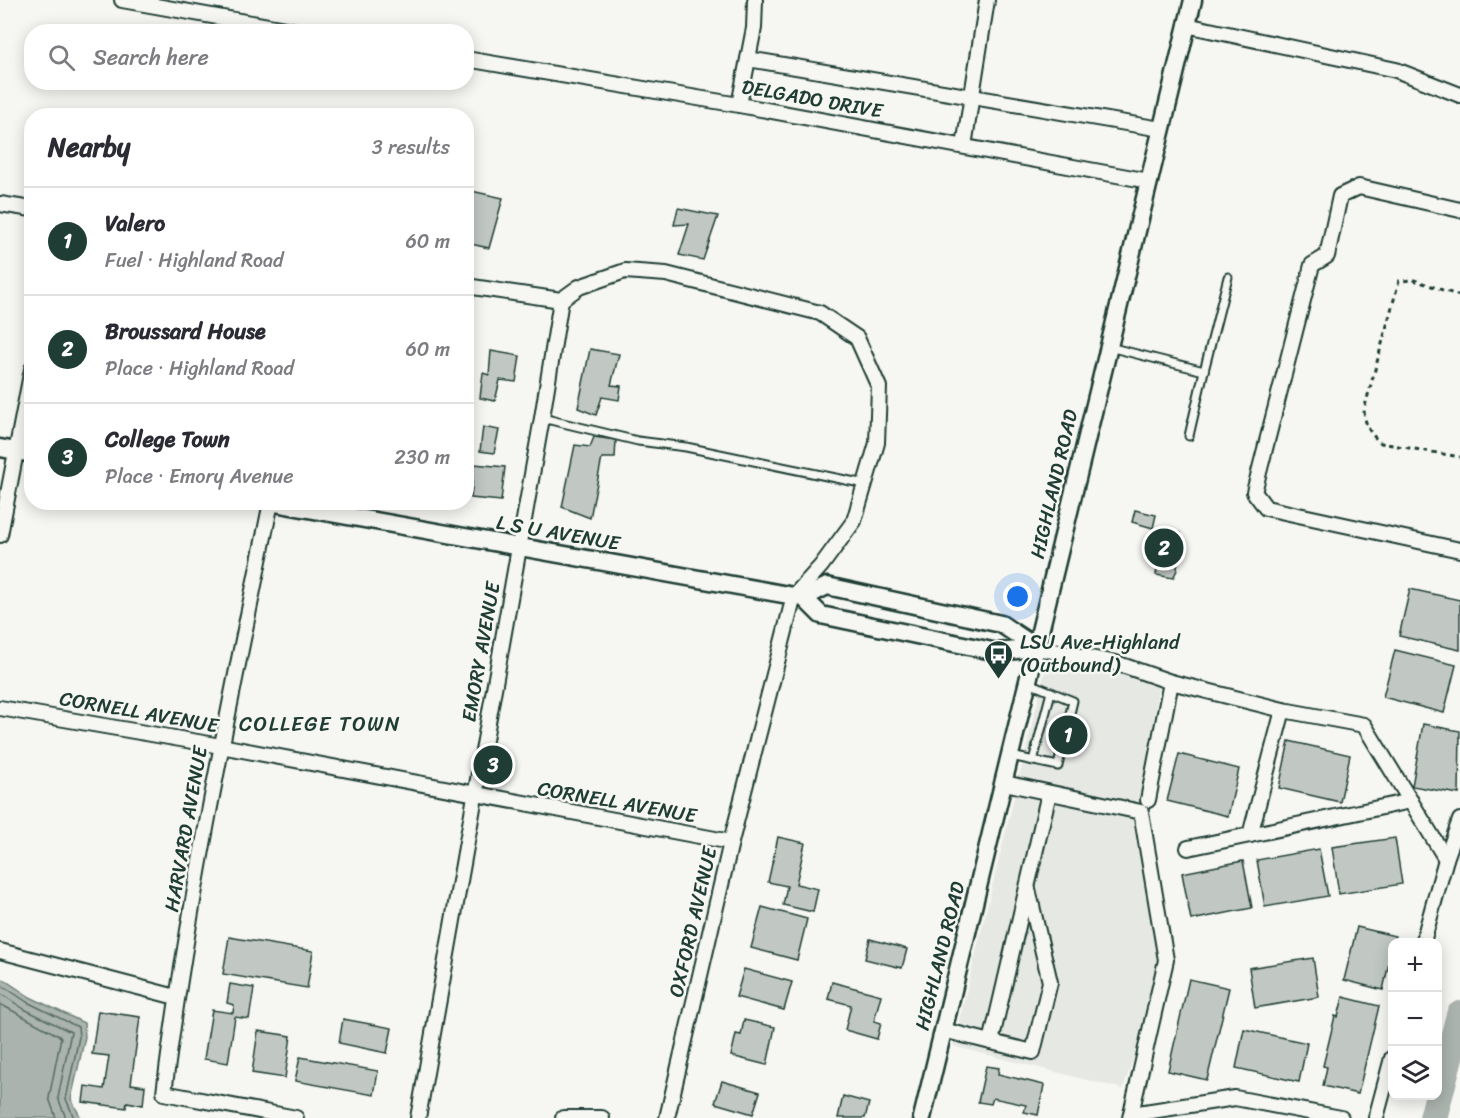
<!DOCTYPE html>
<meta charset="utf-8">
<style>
:root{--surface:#fff;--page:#f7f7f7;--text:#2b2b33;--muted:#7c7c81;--line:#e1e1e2;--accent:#1f3d34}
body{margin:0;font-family:Sriracha,sans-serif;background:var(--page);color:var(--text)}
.controls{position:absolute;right:18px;bottom:18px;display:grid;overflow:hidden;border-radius:12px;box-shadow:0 3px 15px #0003}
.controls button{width:54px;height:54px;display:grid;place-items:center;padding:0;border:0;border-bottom:2px solid var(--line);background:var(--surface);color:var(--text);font:30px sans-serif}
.you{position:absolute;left:1018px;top:597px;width:21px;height:21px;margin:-15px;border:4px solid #fff;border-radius:50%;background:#1a73e8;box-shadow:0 0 0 9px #1a73e833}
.badge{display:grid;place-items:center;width:39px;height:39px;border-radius:50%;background:var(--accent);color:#fff;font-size:20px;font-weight:700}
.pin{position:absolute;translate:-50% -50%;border:3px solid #fff;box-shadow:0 2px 6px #0006}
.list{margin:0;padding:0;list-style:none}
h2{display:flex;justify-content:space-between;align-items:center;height:78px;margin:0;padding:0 24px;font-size:26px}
h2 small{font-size:20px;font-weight:400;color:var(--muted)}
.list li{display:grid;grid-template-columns:39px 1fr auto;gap:18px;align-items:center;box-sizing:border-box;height:108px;padding:0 24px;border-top:2px solid var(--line)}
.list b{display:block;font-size:22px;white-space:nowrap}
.list p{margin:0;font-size:20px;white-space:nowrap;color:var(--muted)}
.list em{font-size:20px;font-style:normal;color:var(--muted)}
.icon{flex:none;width:33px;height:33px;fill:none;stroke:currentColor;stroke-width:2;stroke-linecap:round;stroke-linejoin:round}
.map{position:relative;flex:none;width:1460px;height:1118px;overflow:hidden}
.search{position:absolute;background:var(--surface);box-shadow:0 3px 15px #0003;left:24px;top:24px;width:450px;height:66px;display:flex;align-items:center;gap:15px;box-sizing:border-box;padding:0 21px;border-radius:24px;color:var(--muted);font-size:22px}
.panel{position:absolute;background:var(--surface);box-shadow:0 3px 15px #0003;left:24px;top:108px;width:450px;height:402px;border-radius:24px}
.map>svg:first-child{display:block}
.built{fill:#e6e8e4}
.water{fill:#aab3ae;stroke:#72847d;stroke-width:1.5}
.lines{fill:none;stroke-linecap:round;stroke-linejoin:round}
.shore{stroke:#576c65;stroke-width:1.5}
.river{stroke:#aab3ae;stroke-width:28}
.building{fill:#c1c8c3;stroke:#1f3d34;stroke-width:1.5}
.service-casing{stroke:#1f3d34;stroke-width:11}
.minor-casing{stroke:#1f3d34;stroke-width:18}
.tertiary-casing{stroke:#1f3d34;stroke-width:21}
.path{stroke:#1f3d34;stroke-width:3;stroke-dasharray:4.5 4.5;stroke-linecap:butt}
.service{stroke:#f6f6f2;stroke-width:7}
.minor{stroke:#f6f6f2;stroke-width:14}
.tertiary{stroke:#f6f6f2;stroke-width:16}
.labels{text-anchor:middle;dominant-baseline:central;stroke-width:5;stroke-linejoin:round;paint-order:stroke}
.street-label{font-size:20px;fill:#1f3d34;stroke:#f6f6f2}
.poi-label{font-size:20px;fill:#1f3d34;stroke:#f6f6f2;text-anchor:start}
.neighbourhood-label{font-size:21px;letter-spacing:1.5px;fill:#1f3d34;stroke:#f6f6f2}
</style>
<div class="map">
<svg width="1460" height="1118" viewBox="0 0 1460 1118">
<rect width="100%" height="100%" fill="#f6f6f2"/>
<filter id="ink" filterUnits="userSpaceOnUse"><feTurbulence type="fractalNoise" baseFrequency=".0167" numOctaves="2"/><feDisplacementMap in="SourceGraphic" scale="12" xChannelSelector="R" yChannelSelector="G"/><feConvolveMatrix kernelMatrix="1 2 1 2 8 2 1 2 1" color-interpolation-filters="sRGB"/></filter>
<g filter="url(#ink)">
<path class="built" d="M1050 651 1116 663 1159 683 1141 812 1166 960 1123 1089 953 1046Z"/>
<path class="water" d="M0 977 30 997 84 1023 85 1037 71 1099 81 1118H0Z"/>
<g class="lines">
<g class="shore">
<path d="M0 984 27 1002 78 1027 79 1037 66 1099 74 1118"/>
<path d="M0 993 24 1009 71 1032 58 1098 66 1118"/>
<path d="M0 1004 61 1037 49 1098 56 1118"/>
</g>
<path class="river" d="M1433 1118 1460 1015"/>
</g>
<g class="building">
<path d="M467 190 503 198 489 248 466 243Z"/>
<path d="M678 208 718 216 703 260 679 255 689 224 674 225Z"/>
<path d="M590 349 619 354 611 385 621 386 619 400 602 397 596 415 578 408Z"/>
<path d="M491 351 520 356 516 382 500 380 495 401 480 398 483 373 489 375Z"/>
<path d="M483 427 499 430 494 453 480 451Z"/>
<path d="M594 437 616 440 615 458H602L590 518 562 507 575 445 590 447Z"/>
<path d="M474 464 505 467 501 501 471 498Z"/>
<path d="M1135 510 1156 515 1153 528 1132 522Z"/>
<path d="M1159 528 1181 533 1177 570 1173 578 1156 575 1159 558 1148 556 1151 538 1157 539Z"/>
<path d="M1410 589 1460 600V650L1399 636Z"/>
<path d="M1395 650 1456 665 1444 713 1383 697Z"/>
<path d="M1423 724 1460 731 1459 794 1412 786Z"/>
<path d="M1289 741 1350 755 1340 802 1279 788Z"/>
<path d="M1179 754 1239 769 1228 816 1167 801Z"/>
<path d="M778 837 805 843 796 884 818 889 813 912 783 905 787 886 768 882Z"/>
<path d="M1395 838 1402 884 1339 894 1332 847Z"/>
<path d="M1319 849 1328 896 1265 907 1257 860Z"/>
<path d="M1243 861 1252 908 1191 920 1182 873Z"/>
<path d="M762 907 807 919 797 960 751 948Z"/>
<path d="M1357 927 1395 936 1383 990 1344 980Z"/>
<path d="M229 937 313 951 307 988 223 974Z"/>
<path d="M870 939 907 949 902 968 865 959Z"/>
<path d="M1313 958 1319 997 1255 1008 1249 968Z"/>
<path d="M744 969 792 982 784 1010 736 997Z"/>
<path d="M1189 979 1229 988 1207 1080 1168 1071Z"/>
<path d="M832 982 881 995 874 1021 881 1023 877 1039 845 1030 851 1005 828 999Z"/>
<path d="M230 984 254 988 249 1019 235 1017 228 1063 204 1059 212 1010 233 1013 234 1005 227 1003Z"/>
<path d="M1343 997 1379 1006 1358 1094 1323 1086 1327 1067 1323 1066 1335 1016 1338 1017Z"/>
<path d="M98 1011 140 1017 131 1084 145 1086 143 1105 127 1102 126 1108 83 1102 85 1086 104 1089 109 1056 92 1054Z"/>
<path d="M343 1019 392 1028 387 1053 339 1043Z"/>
<path d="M744 1020 775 1027 767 1065 731 1056 736 1034 741 1035Z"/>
<path d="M1244 1029 1307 1043 1299 1082 1236 1068Z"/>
<path d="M258 1031 291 1036 285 1078 252 1073Z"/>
<path d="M300 1057 378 1071 374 1095 295 1081Z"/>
<path d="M986 1066 999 1068 998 1074 1044 1085 1038 1115 1024 1112 1026 1105 993 1098 991 1104 978 1102Z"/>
<path d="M722 1081 760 1092 753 1114 715 1103Z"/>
<path d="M843 1096 869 1103 865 1118H838Z"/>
</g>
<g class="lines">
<defs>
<g id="service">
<path d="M1109 347 1204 371 1189 436"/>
<path d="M1204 371 1228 277"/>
<path d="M542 418 638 441 686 447 865 484"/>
<path d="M1029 683 1073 701 1068 722"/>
<path d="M1011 756 1058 766 1061 753"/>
<path d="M1033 761 1051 692"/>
</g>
<g id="minor">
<path d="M122 0 302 32"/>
<path d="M1186 25 1396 70 1460 95"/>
<path d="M466 59 739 105 1149 181"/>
<path d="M748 59 1161 129"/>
<path d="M739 105 754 28 755 0"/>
<path d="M964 146 987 0"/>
<path d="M0 204 32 209"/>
<path d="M1460 210 1359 187 1340 196 1327 256 1312 265 1254 492 1266 508 1460 550"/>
<path d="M466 286 561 300 579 287 625 271 666 274 820 313 857 338 879 387 877 443 854 521 821 566 794 596 731 842 667 1118"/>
<path d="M271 502C231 699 189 894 164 1093L296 1118"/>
<path d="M0 535 32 369"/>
<path d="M1037 648 1116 663 1171 682"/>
<path d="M0 708 221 746 731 842"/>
<path d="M1004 783 1141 812 1166 960 1130 1118"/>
<path d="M1148 800 1171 682 1283 710 1364 725 1446 859"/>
<path d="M1250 835 1283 710"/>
<path d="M1188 848 1411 801"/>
<path d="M1423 942 1446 859 1460 820"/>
<path d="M0 951 176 997"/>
<path d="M943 1030 991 1042 1049 793"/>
<path d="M991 1042 1033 1052 1050 982 1028 889"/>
<path d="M1132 1114 1235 1098 1341 1118"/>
<path d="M418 1118 542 418 561 300"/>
<path d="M563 1118H602"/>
<path d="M1376 1118 1392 1058"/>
</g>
<g id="tertiary">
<path d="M0 448 32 454"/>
<path d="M269 502 794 596 804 598 821 615 997 652 1037 648"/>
<path d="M804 598 827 586 1001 624 1037 648"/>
<path d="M922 1118 1193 0"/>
</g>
</defs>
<use href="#service" class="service-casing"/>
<use href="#minor" class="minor-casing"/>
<use href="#tertiary" class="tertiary-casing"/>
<path class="path" d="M1460 296 1414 280 1399 281 1364 410C1365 425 1369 433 1381 443L1460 457"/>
<use href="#service" class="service"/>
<use href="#minor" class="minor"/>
<use href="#tertiary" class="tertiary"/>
</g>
</g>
<defs>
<symbol id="bus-pin" viewBox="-11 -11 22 30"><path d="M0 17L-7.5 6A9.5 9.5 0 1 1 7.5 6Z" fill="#1f3d34" stroke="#f6f6f2"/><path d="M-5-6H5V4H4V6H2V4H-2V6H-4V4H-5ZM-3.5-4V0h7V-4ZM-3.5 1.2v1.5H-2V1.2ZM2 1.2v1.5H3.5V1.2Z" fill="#fff"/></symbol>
</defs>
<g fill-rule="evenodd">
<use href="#bus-pin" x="982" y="638" width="33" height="45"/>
</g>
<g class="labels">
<g class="street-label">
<text transform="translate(812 99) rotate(10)">DELGADO DRIVE</text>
<text transform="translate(1054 484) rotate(-77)">HIGHLAND ROAD</text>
<text transform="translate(558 533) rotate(10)">L S U AVENUE</text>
<text transform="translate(481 652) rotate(-80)">EMORY AVENUE</text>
<text transform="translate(139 712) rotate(10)">CORNELL AVENUE</text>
<text transform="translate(617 802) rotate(10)">CORNELL AVENUE</text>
<text transform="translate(186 829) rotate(-80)">HARVARD AVENUE</text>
<text transform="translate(693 922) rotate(-77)">OXFORD AVENUE</text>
<text transform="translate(940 956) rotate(-76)">HIGHLAND ROAD</text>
</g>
<g class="poi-label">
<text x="1020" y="642">LSU Ave-Highland<tspan x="1020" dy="23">(Outbound)</tspan></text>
</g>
<g class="neighbourhood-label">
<text x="320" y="724">COLLEGE TOWN</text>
</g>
</g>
</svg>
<div class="controls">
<button>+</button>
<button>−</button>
<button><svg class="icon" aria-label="layers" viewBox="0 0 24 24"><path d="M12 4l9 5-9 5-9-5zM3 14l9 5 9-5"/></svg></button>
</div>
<div class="you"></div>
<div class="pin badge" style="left:1068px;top:735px">1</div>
<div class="pin badge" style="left:1164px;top:548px">2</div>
<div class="pin badge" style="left:493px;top:765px">3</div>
<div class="search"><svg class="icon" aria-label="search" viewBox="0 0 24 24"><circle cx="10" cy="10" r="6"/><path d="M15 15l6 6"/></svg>Search here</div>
<section class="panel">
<h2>Nearby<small>3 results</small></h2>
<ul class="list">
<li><span class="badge">1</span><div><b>Valero</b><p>Fuel · Highland Road</p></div><em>60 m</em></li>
<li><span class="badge">2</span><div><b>Broussard House</b><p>Place · Highland Road</p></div><em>60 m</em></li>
<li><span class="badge">3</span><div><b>College Town</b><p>Place · Emory Avenue</p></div><em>230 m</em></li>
</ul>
</section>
</div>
